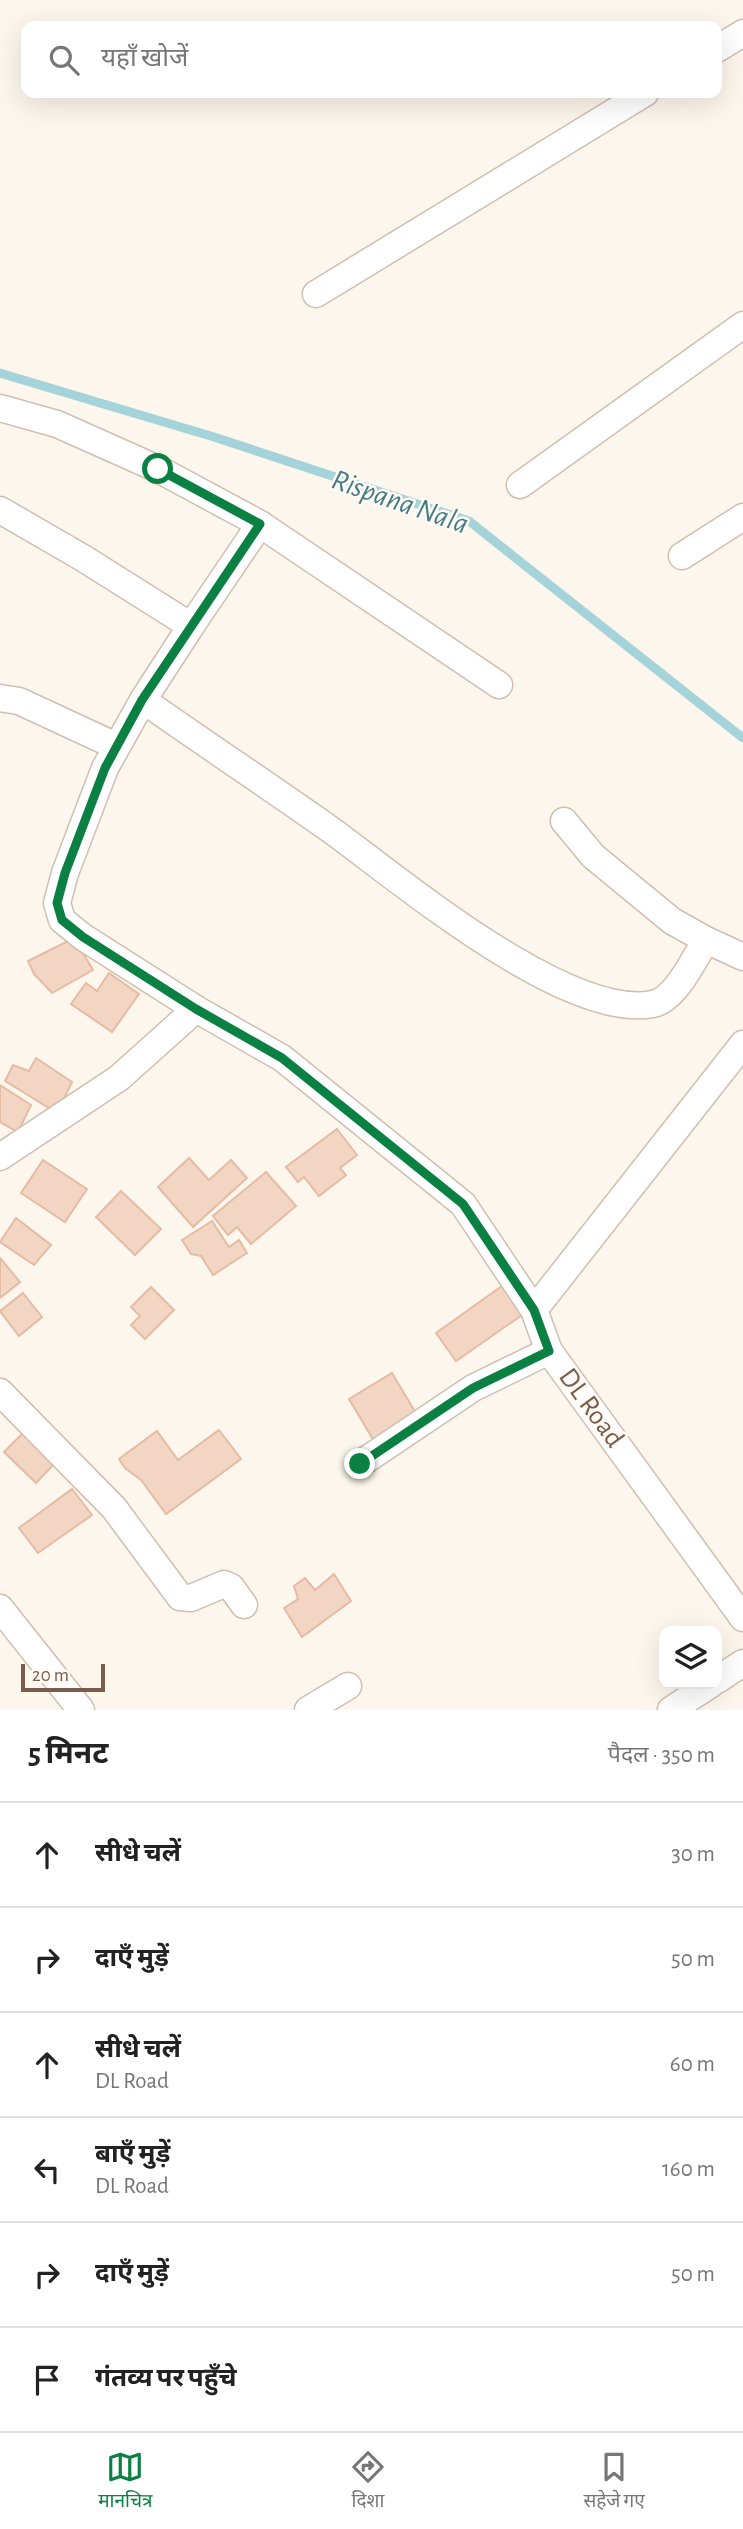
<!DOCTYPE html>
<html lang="hi">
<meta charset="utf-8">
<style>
:root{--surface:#fff;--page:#f2f2f2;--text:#222;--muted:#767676;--line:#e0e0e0;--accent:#0b8043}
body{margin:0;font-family:"Alegreya Sans","Noto Sans Devanagari",sans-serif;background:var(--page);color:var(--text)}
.controls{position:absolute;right:21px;bottom:21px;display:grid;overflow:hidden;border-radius:14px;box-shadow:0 7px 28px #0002}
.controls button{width:63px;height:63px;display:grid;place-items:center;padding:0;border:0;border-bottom:2px solid var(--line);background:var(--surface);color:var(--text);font:35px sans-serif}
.scale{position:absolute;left:21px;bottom:18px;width:84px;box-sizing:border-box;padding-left:7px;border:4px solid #7a5c4d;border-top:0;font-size:19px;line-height:24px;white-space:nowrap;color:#7a5c4d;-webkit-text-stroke:5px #fffaf3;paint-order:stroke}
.stop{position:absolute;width:21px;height:21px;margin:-16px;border:5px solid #0b8043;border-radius:50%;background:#fff}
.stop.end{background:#0b8043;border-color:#fff;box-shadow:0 2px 7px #0008}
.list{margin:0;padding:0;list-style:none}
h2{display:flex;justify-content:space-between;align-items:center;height:91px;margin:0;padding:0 28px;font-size:30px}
h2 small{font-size:23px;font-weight:400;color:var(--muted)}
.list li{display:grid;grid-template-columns:46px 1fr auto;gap:21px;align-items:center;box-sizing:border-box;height:105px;padding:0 28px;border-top:2px solid var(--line)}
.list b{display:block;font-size:26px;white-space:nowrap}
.list p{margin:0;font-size:23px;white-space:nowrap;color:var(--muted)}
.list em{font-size:23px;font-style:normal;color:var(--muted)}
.icon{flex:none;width:38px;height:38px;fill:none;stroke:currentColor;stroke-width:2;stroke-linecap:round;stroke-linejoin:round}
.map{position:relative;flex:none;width:743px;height:1710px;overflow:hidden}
.search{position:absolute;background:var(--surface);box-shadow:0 7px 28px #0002;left:21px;right:21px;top:21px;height:77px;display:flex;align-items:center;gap:18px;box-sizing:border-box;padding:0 24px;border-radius:14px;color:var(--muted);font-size:26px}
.sheet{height:721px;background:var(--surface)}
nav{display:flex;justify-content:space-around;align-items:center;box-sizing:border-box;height:98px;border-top:2px solid var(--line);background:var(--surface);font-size:19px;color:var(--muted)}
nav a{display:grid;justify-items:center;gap:4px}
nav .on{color:var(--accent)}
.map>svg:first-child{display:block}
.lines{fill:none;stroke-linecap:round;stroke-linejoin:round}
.stream{stroke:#a5d3da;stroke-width:9}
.building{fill:#f3d5c3;stroke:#e6bba3;stroke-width:2}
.street-casing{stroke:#d1beb0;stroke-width:29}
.street{stroke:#fff;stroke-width:26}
.route{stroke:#0b8043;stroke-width:9}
.labels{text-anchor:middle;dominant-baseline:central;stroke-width:5;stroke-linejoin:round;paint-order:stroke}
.street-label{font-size:28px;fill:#7a5c4d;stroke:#fffaf3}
.water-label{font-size:30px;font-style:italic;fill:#437c86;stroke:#fffaf3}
</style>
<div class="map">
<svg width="743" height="1710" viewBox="0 0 743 1710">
<rect width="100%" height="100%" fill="#fdf6ec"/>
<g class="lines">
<path class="stream" d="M0 373 214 437 469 521 743 738"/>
</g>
<g class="building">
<path d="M74 938 93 970 52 993 34 974 28 961Z"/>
<path d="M109 973 139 994 112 1032 71 1004 86 983 97 991Z"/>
<path d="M36 1058 72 1082 57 1113 5 1081 13 1065 29 1071Z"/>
<path d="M0 1085 31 1105 18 1132 0 1122Z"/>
<path d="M337 1129 357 1155 340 1168 346 1175 319 1196 304 1177 298 1182 286 1167Z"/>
<path d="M189 1158 209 1180 231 1160 247 1178 193 1227 158 1187Z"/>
<path d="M43 1160 87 1189 65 1222 21 1193Z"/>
<path d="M266 1172 296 1206 251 1244 237 1227 228 1235 213 1216Z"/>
<path d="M121 1191 161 1229 135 1255 96 1217Z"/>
<path d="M16 1218 51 1245 34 1265 0 1242Z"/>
<path d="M212 1221 229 1247 239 1240 247 1253 213 1275 201 1256 191 1254 182 1240Z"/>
<path d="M0 1258 20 1282 0 1298Z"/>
<path d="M502 1286 522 1315 456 1361 436 1333Z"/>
<path d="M151 1287 174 1310 145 1339 131 1325 140 1316 131 1307Z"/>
<path d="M23 1293 42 1317 19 1336 0 1311Z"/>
<path d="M392 1373 417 1415 374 1441 349 1399Z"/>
<path d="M219 1430 241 1459 166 1514 141 1480 125 1468 119 1459 157 1431 178 1460Z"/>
<path d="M23 1433 54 1464 36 1483 4 1452Z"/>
<path d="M72 1489 92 1515 38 1553 19 1528Z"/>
<path d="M334 1574 351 1601 302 1637 284 1608 298 1599 294 1586 305 1578 315 1590Z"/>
</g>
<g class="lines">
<defs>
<g id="street">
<path d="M717 49 743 33"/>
<path d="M316 294 645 93"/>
<path d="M0 408 57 424 158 469 260 524 191 626"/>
<path d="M520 485 743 325"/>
<path d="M0 510 83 558 191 626 143 700C205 744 269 786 331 830 400 880 567 1021 653 1004 676 999 694 959 706 940L743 957"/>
<path d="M260 524 499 685"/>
<path d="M682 556 743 517"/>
<path d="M0 698 19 701 116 746"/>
<path d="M143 700 105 768 65 873 57 903 62 920 83 937 196 1009 282 1058 463 1204 534 1310 549 1351 743 1618"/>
<path d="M564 821 593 856 672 921 706 940"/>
<path d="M0 1157 119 1078 196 1009"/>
<path d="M534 1310 743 1044"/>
<path d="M0 1392 114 1508 180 1597 191 1598 224 1584 231 1587 244 1605"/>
<path d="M360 1464 473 1388 549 1351"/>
<path d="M0 1608 81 1710"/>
<path d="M717 1680 743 1663"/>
<path d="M308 1710 348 1686"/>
<path d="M671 1710 711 1684"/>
</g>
</defs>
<use href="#street" class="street-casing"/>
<use href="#street" class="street"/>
</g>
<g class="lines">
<path class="route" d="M158 469 260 524 142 700 105 768 65 873 57 903 62 920 83 937 196 1009 282 1058 463 1204 534 1310 549 1351 473 1388 360 1464"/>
</g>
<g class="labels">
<g class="street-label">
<text transform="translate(591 1408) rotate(54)">DL Road</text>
</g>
<g class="water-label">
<text transform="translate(400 502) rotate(19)">Rispana Nala</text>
</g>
</g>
</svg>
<div class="controls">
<button><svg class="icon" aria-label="layers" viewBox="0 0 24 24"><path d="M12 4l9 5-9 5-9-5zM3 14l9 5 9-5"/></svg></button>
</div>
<div class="scale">20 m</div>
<div class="stop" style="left:158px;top:469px"></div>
<div class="stop end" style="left:360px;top:1464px"></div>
<div class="search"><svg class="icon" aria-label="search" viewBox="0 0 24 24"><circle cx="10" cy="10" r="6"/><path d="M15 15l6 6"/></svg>यहाँ खोजें</div>
</div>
<section class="sheet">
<h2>5 मिनट<small>पैदल · 350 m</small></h2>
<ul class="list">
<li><svg class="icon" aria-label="ahead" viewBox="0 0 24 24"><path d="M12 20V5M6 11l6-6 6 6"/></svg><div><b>सीधे चलें</b></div><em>30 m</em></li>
<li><svg class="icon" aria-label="right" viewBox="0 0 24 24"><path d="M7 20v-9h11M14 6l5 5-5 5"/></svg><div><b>दाएँ मुड़ें</b></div><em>50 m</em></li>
<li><svg class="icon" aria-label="ahead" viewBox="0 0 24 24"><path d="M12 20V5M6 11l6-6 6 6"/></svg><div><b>सीधे चलें</b><p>DL Road</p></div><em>60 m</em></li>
<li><svg class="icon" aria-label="left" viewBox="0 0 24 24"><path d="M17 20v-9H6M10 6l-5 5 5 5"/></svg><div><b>बाएँ मुड़ें</b><p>DL Road</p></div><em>160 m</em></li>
<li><svg class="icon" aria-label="right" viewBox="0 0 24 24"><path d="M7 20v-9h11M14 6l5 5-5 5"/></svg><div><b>दाएँ मुड़ें</b></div><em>50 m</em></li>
<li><svg class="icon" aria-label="arrive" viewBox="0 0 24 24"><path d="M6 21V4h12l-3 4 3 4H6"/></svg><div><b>गंतव्य पर पहुँचे</b></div></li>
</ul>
</section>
<nav>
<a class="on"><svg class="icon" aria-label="map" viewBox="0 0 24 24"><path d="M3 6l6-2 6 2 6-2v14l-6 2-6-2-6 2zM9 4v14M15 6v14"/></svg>मानचित्र</a>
<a><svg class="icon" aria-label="directions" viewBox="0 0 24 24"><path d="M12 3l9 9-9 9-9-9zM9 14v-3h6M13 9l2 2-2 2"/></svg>दिशा</a>
<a><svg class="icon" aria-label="saved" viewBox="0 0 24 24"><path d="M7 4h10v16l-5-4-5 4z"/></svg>सहेजे गए</a>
</nav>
